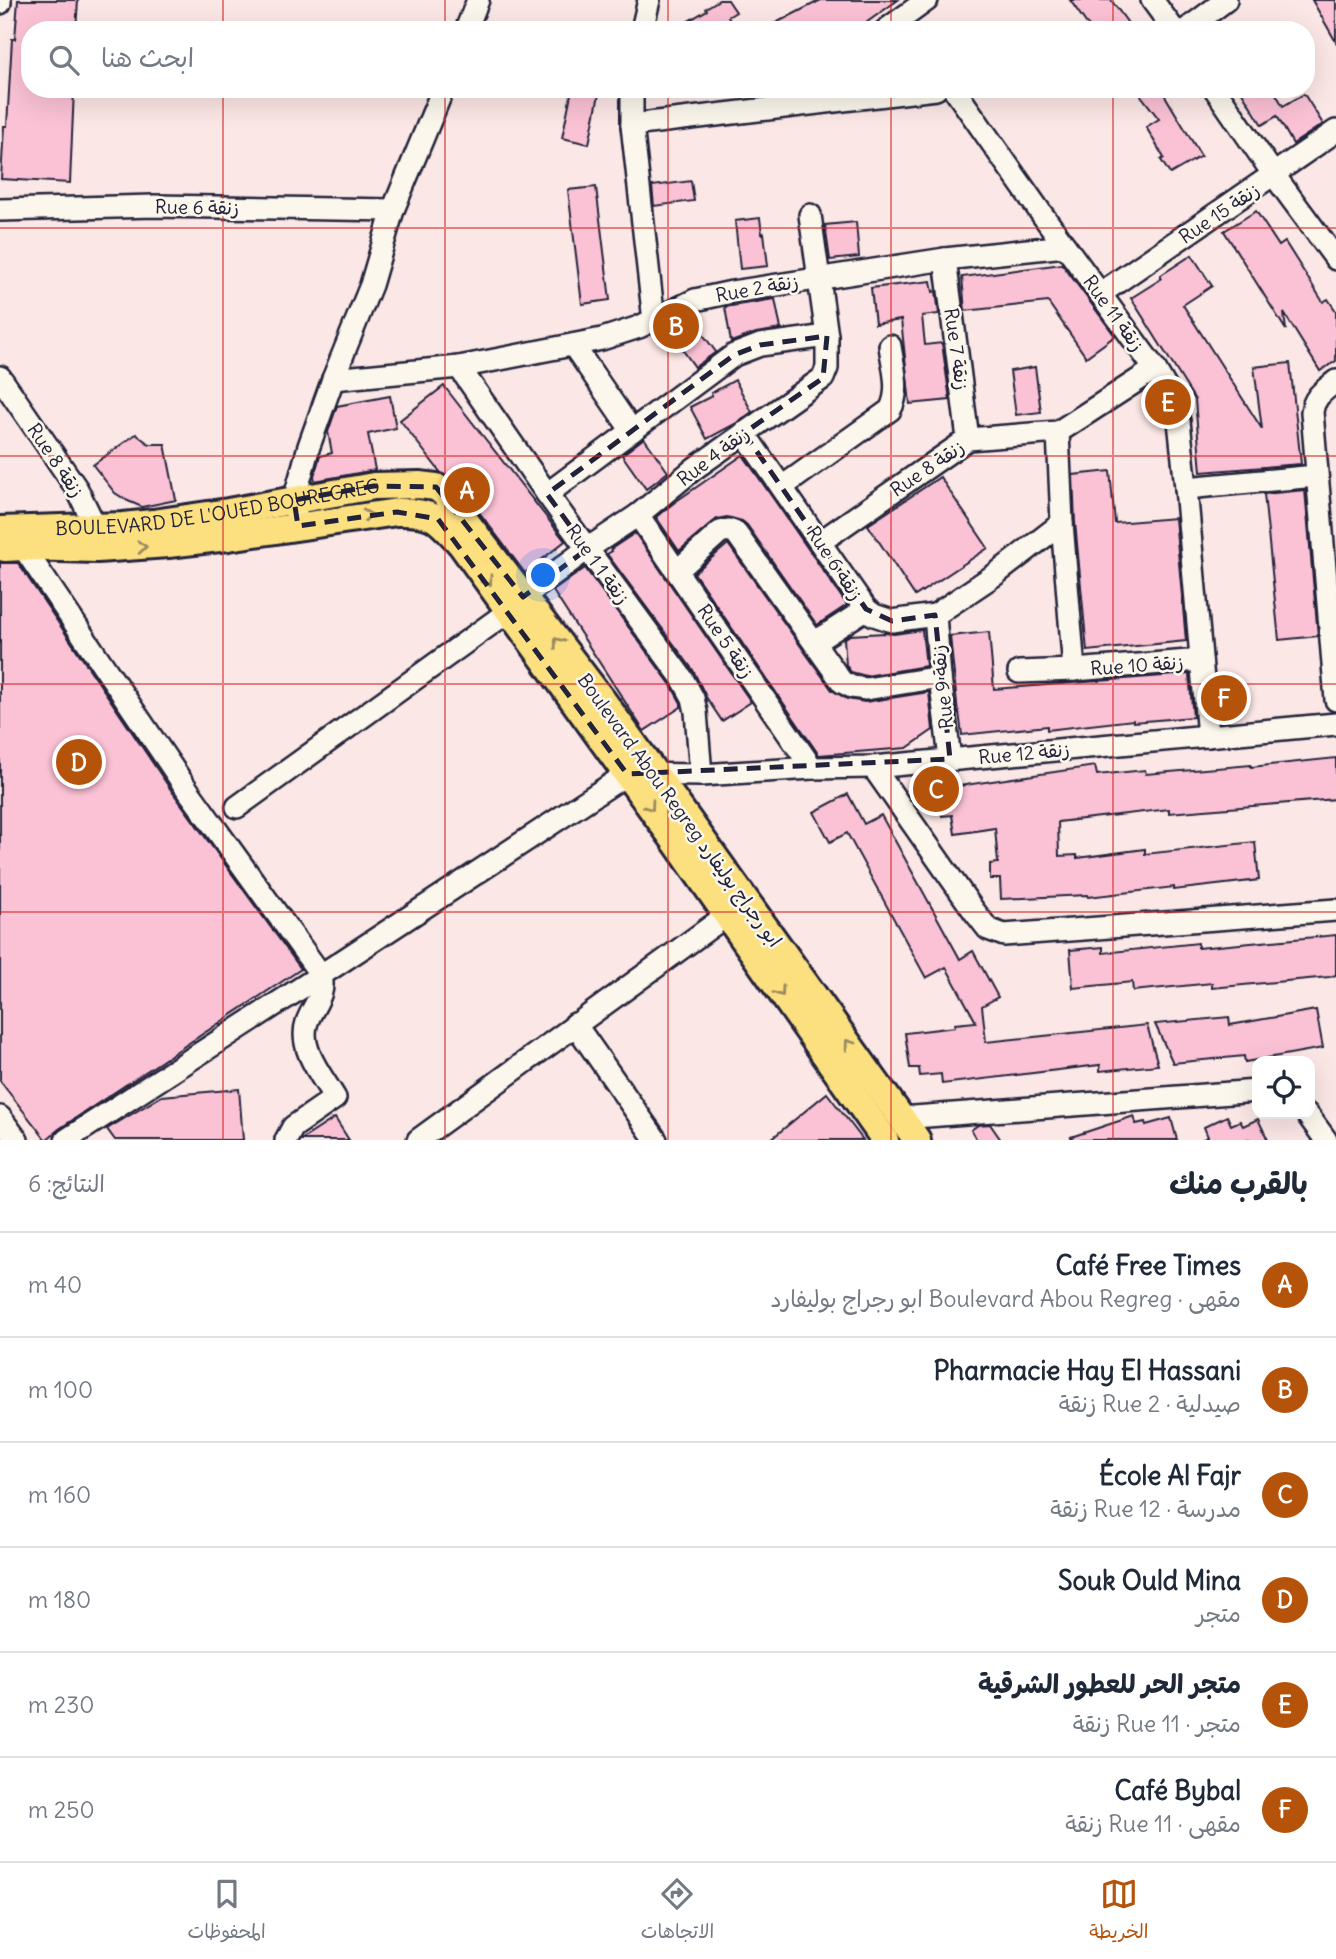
<!DOCTYPE html>
<html lang="ar">
<meta charset="utf-8">
<style>
:root{--surface:#fff;--page:#f2f2f3;--text:#1f2937;--muted:#747a83;--line:#e0e1e3;--accent:#b45309}
body{margin:0;font-family:Delius,"Playpen Sans Arabic",sans-serif;background:var(--page);color:var(--text);direction:rtl}
.controls{position:absolute;right:21px;bottom:21px;display:grid;overflow:hidden;border-radius:14px;box-shadow:0 7px 28px #0002}
.controls button{width:63px;height:63px;display:grid;place-items:center;padding:0;border:0;border-bottom:2px solid var(--line);background:var(--surface);color:var(--text);font:35px sans-serif}
.you{position:absolute;left:544px;top:576px;width:24px;height:24px;margin:-18px;border:5px solid #fff;border-radius:50%;background:#1a73e8;box-shadow:0 0 0 10px #1a73e833}
.badge{display:grid;place-items:center;width:46px;height:46px;border-radius:50%;background:var(--accent);color:#fff;font-size:23px;font-weight:700}
.pin{position:absolute;translate:-50% -50%;border:4px solid #fff;box-shadow:0 2px 7px #0006}
.list{margin:0;padding:0;list-style:none}
h2{display:flex;justify-content:space-between;align-items:center;height:91px;margin:0;padding:0 28px;font-size:30px}
h2 small{font-size:23px;font-weight:400;color:var(--muted)}
.list li{display:grid;grid-template-columns:46px 1fr auto;gap:21px;align-items:center;box-sizing:border-box;height:105px;padding:0 28px;border-top:2px solid var(--line)}
.list b{display:block;font-size:26px;white-space:nowrap}
.list p{margin:0;font-size:23px;white-space:nowrap;color:var(--muted)}
.list em{font-size:23px;font-style:normal;color:var(--muted)}
.icon{flex:none;width:38px;height:38px;fill:none;stroke:currentColor;stroke-width:2;stroke-linecap:round;stroke-linejoin:round}
.map{position:relative;flex:none;width:1336px;height:1140px;overflow:hidden;direction:ltr}
.search{position:absolute;background:var(--surface);box-shadow:0 7px 28px #0002;left:21px;right:21px;top:21px;height:77px;display:flex;align-items:center;gap:18px;box-sizing:border-box;padding:0 24px;border-radius:28px;color:var(--muted);font-size:26px}
.sheet{height:721px;background:var(--surface)}
nav{display:flex;justify-content:space-around;align-items:center;box-sizing:border-box;height:98px;border-top:2px solid var(--line);background:var(--surface);font-size:19px;color:var(--muted)}
nav a{display:grid;justify-items:center;gap:4px}
nav .on{color:var(--accent)}
.map>svg:first-child{display:block}
.building{fill:#fbc2d5;stroke:#22223b;stroke-width:2}
.lines{fill:none;stroke-linecap:round;stroke-linejoin:round}
.minor-casing{stroke:#22223b;stroke-width:26}
.major-casing{stroke:#22223b;stroke-width:32}
.minor{stroke:#fbf7ec;stroke-width:21}
.major{stroke:#fce080;stroke-width:26}
.oneway{stroke:#9a8a61}
.marked{fill:none;stroke:#22223b;stroke-width:5;stroke-dasharray:14 9;stroke-linejoin:round}
.grid{fill:none;stroke:#d62828;stroke-width:2;stroke-opacity:0.55}
.labels{text-anchor:middle;dominant-baseline:central;stroke-width:5;stroke-linejoin:round;paint-order:stroke}
.street-label{font-size:19px;fill:#22223b;stroke:#fbf7ec}
</style>
<div class="map">
<svg width="1336" height="1140" viewBox="0 0 1336 1140">
<rect width="100%" height="100%" fill="#fbe7e5"/>
<filter id="ink" filterUnits="userSpaceOnUse"><feTurbulence type="fractalNoise" baseFrequency=".0143" numOctaves="2"/><feDisplacementMap in="SourceGraphic" scale="14" xChannelSelector="R" yChannelSelector="G"/><feConvolveMatrix kernelMatrix="1 2 1 2 8 2 1 2 1" color-interpolation-filters="sRGB"/></filter>
<g filter="url(#ink)">
<g class="building">
<path d="M18 0H78L76 30H30V89H74L70 183 1 179 4 126H7L12 39H15Z"/>
<path d="M719 0H728L736 12 728 17 735 30H673L707 10 706 8Z"/>
<path d="M821 0H898L856 30H762Z"/>
<path d="M1070 0H1111L1133 30H1091Z"/>
<path d="M1312 0H1336V42Z"/>
<path d="M572 89H600L589 144 562 138Z"/>
<path d="M1136 89H1161L1201 156 1170 174 1161 160 1164 158 1146 127 1159 119Z"/>
<path d="M1240 89H1273L1283 106 1304 94 1323 124 1293 144 1277 116 1262 125Z"/>
<path d="M691 181 694 201 654 206 652 186Z"/>
<path d="M596 187 610 300 582 304 568 190Z"/>
<path d="M1256 211 1279 246 1285 242 1323 302 1328 299 1336 311V361L1320 371 1284 313 1286 330 1224 231Z"/>
<path d="M760 218 762 234 764 233 768 266 740 269 735 221Z"/>
<path d="M856 222 859 257 830 260 825 225Z"/>
<path d="M1192 255 1212 286 1183 305 1262 429 1254 367 1290 363 1301 464 1201 472 1195 400 1131 298 1161 279V275Z"/>
<path d="M1062 264 1115 336 1086 357 1048 302 965 311 962 277Z"/>
<path d="M931 281 933 292 936 291 939 314 922 316 925 345 942 343 950 400 910 404 901 320 875 324 871 288Z"/>
<path d="M775 299 781 329 756 333 731 342 725 307Z"/>
<path d="M690 317 716 352 695 367 667 328Z"/>
<path d="M1035 367 1041 412 1016 415 1010 371Z"/>
<path d="M735 380 752 412 735 424 707 439 690 407 712 396 711 393Z"/>
<path d="M444 386 565 541 525 573 457 483 441 473 400 420Z"/>
<path d="M390 396 396 428 368 434 375 470 315 481 314 476 320 456 332 453 328 432 337 406Z"/>
<path d="M136 434 149 444H165L176 500 142 507 128 501 115 493 93 465Z"/>
<path d="M644 438 668 472 646 489 622 455Z"/>
<path d="M743 455 847 605 817 625 747 525 742 521 727 517 717 519 679 551 656 517 675 502Z"/>
<path d="M1110 471 1115 523 1175 518 1186 641 1087 651 1075 522 1073 475Z"/>
<path d="M940 477 988 548 915 596 868 525Z"/>
<path d="M1305 490 1318 636 1279 640 1264 494Z"/>
<path d="M635 533 751 702 722 721 706 697 693 670 607 554 612 551 611 549Z"/>
<path d="M728 544 832 690 847 699 865 702 929 692 933 730 907 748 819 755 694 573Z"/>
<path d="M0 563H18L171 790 301 969 59 1129 46 1140 0 1081Z"/>
<path d="M585 568 671 685 681 703V707L644 731 553 591Z"/>
<path d="M922 630 926 666 866 676 851 672 846 665 844 639 850 635 885 633 894 634Z"/>
<path d="M989 632 994 689 1189 674 1193 717 1133 722V720L1047 730V726L962 735 959 712 958 713 950 636Z"/>
<path d="M1336 758V799L1169 813V809L1058 822 1059 856 1077 855V858L1145 849V854L1255 842 1259 880 1174 890V887L1088 897 1087 895 1001 899 1000 879H990V864L998 863 995 828 955 834 952 815 942 816 938 789 1095 766 1097 775 1145 770 1146 774 1251 765V767Z"/>
<path d="M848 794 864 824 881 815 960 959 973 951 998 997 982 1006 986 1042 1147 1025 1158 1065 1100 1071V1065L942 1084 941 1074 920 1076 919 1068H910L905 1033 955 1027V1024L976 1022 946 967 926 978 847 833 830 842 814 812Z"/>
<path d="M1336 935V975L1329 977 1212 988V983L1133 991 1132 982 1073 988 1070 950 1103 947V953L1198 943V948Z"/>
<path d="M1316 1010 1323 1048 1245 1062 1244 1056 1173 1063 1155 1024 1229 1017 1230 1025Z"/>
<path d="M239 1089 243 1140H115L107 1129 162 1096Z"/>
<path d="M827 1093 863 1140H770Z"/>
<path d="M1134 1116 1136 1124 1145 1122 1146 1125 1171 1118 1177 1140H1072L1071 1137Z"/>
<path d="M1227 1116 1231 1125 1240 1121 1243 1126 1258 1119 1268 1140H1201L1208 1137 1204 1127Z"/>
<path d="M335 1118 349 1140H301Z"/>
<path d="M990 1124 1001 1140H977L971 1130 978 1125Z"/>
</g>
<g class="lines">
<defs>
<g id="minor">
<path d="M1152 0 1174 30"/>
<path d="M0 3V0"/>
<path d="M466 30 478 0"/>
<path d="M642 30 649 0"/>
<path d="M886 30 927 0"/>
<path d="M1186 30 1226 0"/>
<path d="M632 89V125L654 321"/>
<path d="M954 89 1041 213 1155 369 1173 400 1179 421 1186 488 1208 736"/>
<path d="M1215 89 1274 175 1336 259"/>
<path d="M632 125 936 89"/>
<path d="M0 210 154 206 393 210"/>
<path d="M945 259 968 439"/>
<path d="M1100 294 1336 131"/>
<path d="M573 345 632 431"/>
<path d="M459 367 547 494 682 678 693 698 696 712 701 775"/>
<path d="M0 377 77 489 95 526 96 539"/>
<path d="M333 379 459 367 602 339 639 327 695 300 732 292 945 259 1065 246"/>
<path d="M1336 381C1324 391 1314 396 1312 412L1336 700"/>
<path d="M1058 432 1062 523 1074 670"/>
<path d="M744 433 866 609 874 615 892 621 935 615 996 574 1062 523"/>
<path d="M782 487 890 410C901 391 893 367 890 346"/>
<path d="M1186 488 1316 476"/>
<path d="M547 494 734 355 760 345 827 336"/>
<path d="M296 513 294 500 309 446 333 379 371 285 393 210 443 89"/>
<path d="M638 515 812 768"/>
<path d="M820 542 968 439 1058 432 1155 369"/>
<path d="M23 547 182 782 321 975C326 995 313 1005 307 1022 298 1048 322 1076 335 1098L293 1127 286 1140"/>
<path d="M677 571 720 532 729 530 736 533 842 682 852 687 866 689 940 677"/>
<path d="M523 597 587 549 638 515 695 468 823 378 827 368V336L810 215"/>
<path d="M935 615 940 677 950 759"/>
<path d="M815 642 866 609"/>
<path d="M1019 672 1074 670 1201 660"/>
<path d="M873 767 974 911 988 929 1004 935 1336 910"/>
<path d="M237 807 509 611"/>
<path d="M575 1024 656 1140"/>
<path d="M1307 1114 1326 1140"/>
<path d="M0 1117 17 1140"/>
<path d="M901 1118 1257 1091"/>
<path d="M66 1140 321 975 627 774 701 775 812 768 873 767 1336 724"/>
<path d="M418 1140 727 915"/>
</g>
<g id="major">
<path id="s1" d="M0 530 123 526 153 523 228 512 374 486 419 485 436 487 444 493 605 704 917 1140"/>
<path d="M5 548 23 547 97 549 168 544 228 537 397 512C433 511 438 518 461 544L675 841 885 1140"/>
</g>
</defs>
<use href="#minor" class="minor-casing"/>
<use href="#major" class="major-casing"/>
<use href="#minor" class="minor"/>
<use href="#major" class="major"/>
</g>
<defs><path id="oneway-chevron" d="M-2-3.5L2.5 0L-2 3.5" fill="none" stroke-width="1.6" stroke-linecap="round" stroke-linejoin="round" transform="scale(1.75)"/></defs>
<g class="oneway">
<use href="#oneway-chevron" transform="translate(367 515) rotate(-8)"/>
<use href="#oneway-chevron" transform="translate(142 547) rotate(-5)"/>
<use href="#oneway-chevron" transform="translate(488 581) rotate(55)"/>
<use href="#oneway-chevron" transform="translate(558 642) rotate(-127)"/>
<use href="#oneway-chevron" transform="translate(650 806) rotate(54)"/>
<use href="#oneway-chevron" transform="translate(780 992) rotate(55)"/>
<use href="#oneway-chevron" transform="translate(849 1044) rotate(-126)"/>
</g>
</g>
<path class="marked" d="M827 336 823 378 744 433 866 609 892 621 935 615 950 759 627 774 438 519 397 512 298 526 294 500 374 486 436 487 523 597 587 549 547 494 734 355 760 345Z"/>
<path class="grid" d="M223 0V30M445 0V30M668 0V30M891 0V30M1113 0V30M223 89V1140M445 89V1140M668 89V1140M891 89V1140M1113 89V1140M0 228H1336M0 456H1336M0 684H1336M0 912H1336"/>
<g class="labels">
<g class="street-label">
<text transform="translate(197 207) rotate(1)">Rue 6 زنقة</text>
<text transform="translate(1219 213) rotate(-34)">Rue 15 زنقة</text>
<text transform="translate(757 288) rotate(-10)">Rue 2 زنقة</text>
<text transform="translate(1114 313) rotate(54)">Rue 11 زنقة</text>
<text transform="translate(957 349) rotate(82)">Rue 7 زنقة</text>
<text transform="translate(713 456) rotate(-37)">Rue 4 زنقة</text>
<text transform="translate(56 460) rotate(56)">Rue 8 زنقة</text>
<text transform="translate(927 468) rotate(-34)">Rue 8 زنقة</text>
<text stroke="none"><textPath href="#s1" startOffset="219">BOULEVARD DE L'OUED BOUREGREG</textPath></text>
<text transform="translate(835 563) rotate(56)">Rue 6 زنقة</text>
<text transform="translate(598 564) rotate(54)">Rue 1 زنقة 1</text>
<text transform="translate(726 641) rotate(56)">Rue 5 زنقة</text>
<text transform="translate(1137 665) rotate(-4)">Rue 10 زنقة</text>
<text transform="translate(942 687) rotate(-96)">Rue 9 زنقة</text>
<text transform="translate(1024 753) rotate(-5)">Rue 12 زنقة</text>
<text transform="translate(680 810) rotate(54)">Boulevard Abou Regreg ابو رجراج بوليفارد</text>
</g>
</g>
</svg>
<div class="controls">
<button><svg class="icon" aria-label="locate" viewBox="0 0 24 24"><circle cx="12" cy="12" r="6"/><path d="M12 2v4M12 18v4M2 12h4M18 12h4"/></svg></button>
</div>
<div class="you"></div>
<div class="pin badge" style="left:467px;top:490px">A</div>
<div class="pin badge" style="left:676px;top:326px">B</div>
<div class="pin badge" style="left:936px;top:789px">C</div>
<div class="pin badge" style="left:79px;top:762px">D</div>
<div class="pin badge" style="left:1168px;top:402px">E</div>
<div class="pin badge" style="left:1224px;top:698px">F</div>
<div class="search"><svg class="icon" aria-label="search" viewBox="0 0 24 24"><circle cx="10" cy="10" r="6"/><path d="M15 15l6 6"/></svg>ابحث هنا</div>
</div>
<section class="sheet">
<h2>بالقرب منك<small>النتائج: 6</small></h2>
<ul class="list">
<li><span class="badge">A</span><div><b>Café Free Times</b><p>مقهى · Boulevard Abou Regreg ابو رجراج بوليفارد</p></div><em>40 m</em></li>
<li><span class="badge">B</span><div><b>Pharmacie Hay El Hassani</b><p>صيدلية · Rue 2 زنقة</p></div><em>100 m</em></li>
<li><span class="badge">C</span><div><b>École Al Fajr</b><p>مدرسة · Rue 12 زنقة</p></div><em>160 m</em></li>
<li><span class="badge">D</span><div><b>Souk Ould Mina</b><p>متجر</p></div><em>180 m</em></li>
<li><span class="badge">E</span><div><b>متجر الحر للعطور الشرقية</b><p>متجر · Rue 11 زنقة</p></div><em>230 m</em></li>
<li><span class="badge">F</span><div><b>Café Bybal</b><p>مقهى · Rue 11 زنقة</p></div><em>250 m</em></li>
</ul>
</section>
<nav>
<a class="on"><svg class="icon" aria-label="map" viewBox="0 0 24 24"><path d="M3 6l6-2 6 2 6-2v14l-6 2-6-2-6 2zM9 4v14M15 6v14"/></svg>الخريطة</a>
<a><svg class="icon" aria-label="directions" viewBox="0 0 24 24"><path d="M12 3l9 9-9 9-9-9zM9 14v-3h6M13 9l2 2-2 2"/></svg>الاتجاهات</a>
<a><svg class="icon" aria-label="saved" viewBox="0 0 24 24"><path d="M7 4h10v16l-5-4-5 4z"/></svg>المحفوظات</a>
</nav>
